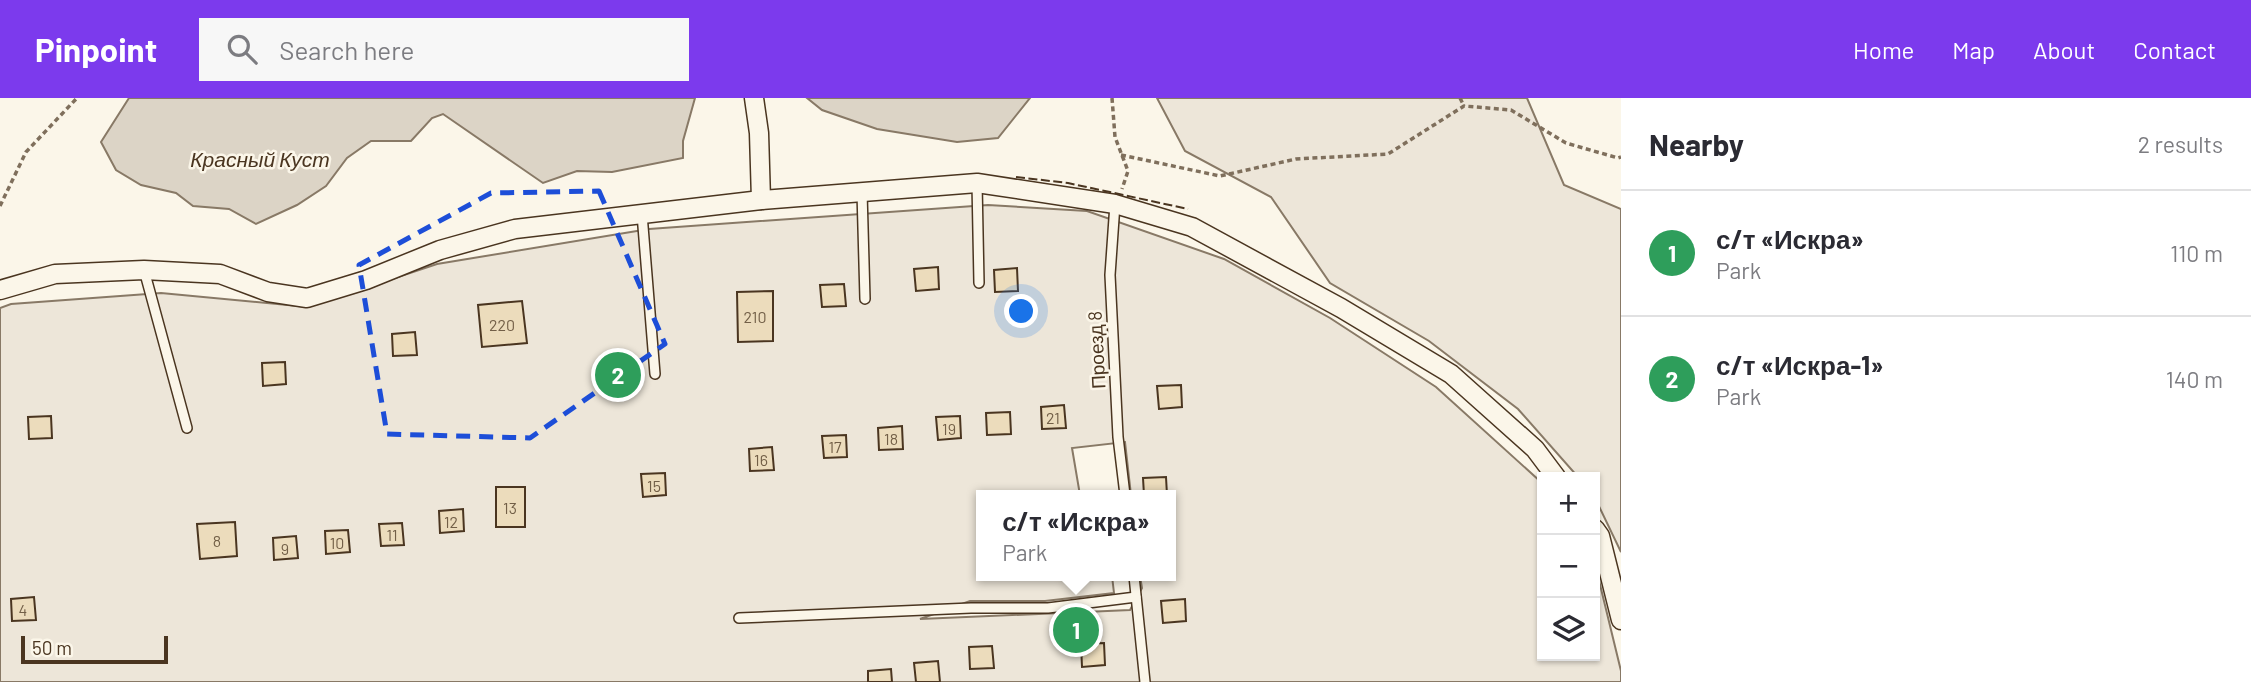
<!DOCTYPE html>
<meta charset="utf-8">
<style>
:root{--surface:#fff;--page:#f7f7f7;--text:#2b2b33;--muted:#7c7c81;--line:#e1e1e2;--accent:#7c3aed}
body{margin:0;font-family:Barlow,sans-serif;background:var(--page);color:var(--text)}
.controls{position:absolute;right:21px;bottom:21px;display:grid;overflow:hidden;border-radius:0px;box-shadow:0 2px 5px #0004}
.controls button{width:63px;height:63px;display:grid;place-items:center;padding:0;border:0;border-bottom:2px solid var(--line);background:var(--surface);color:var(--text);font:35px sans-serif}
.scale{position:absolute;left:21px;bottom:18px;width:147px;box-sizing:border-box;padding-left:7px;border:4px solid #4a3520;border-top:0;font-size:19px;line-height:24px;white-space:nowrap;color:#4a3520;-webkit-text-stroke:5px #fbf6e9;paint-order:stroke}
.you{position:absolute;left:1022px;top:214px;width:24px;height:24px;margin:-18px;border:5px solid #fff;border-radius:50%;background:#1a73e8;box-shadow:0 0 0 10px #1a73e833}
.badge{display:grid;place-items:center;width:46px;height:46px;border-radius:50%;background:var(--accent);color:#fff;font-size:23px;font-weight:700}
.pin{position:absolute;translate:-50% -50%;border:4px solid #fff;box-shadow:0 2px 7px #0006}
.popup{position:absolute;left:976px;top:392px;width:200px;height:91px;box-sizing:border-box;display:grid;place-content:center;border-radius:0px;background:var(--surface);filter:drop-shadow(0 2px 5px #0005);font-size:23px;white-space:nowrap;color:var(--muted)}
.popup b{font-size:26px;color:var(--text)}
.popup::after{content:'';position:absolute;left:50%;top:100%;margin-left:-14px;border:14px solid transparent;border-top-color:var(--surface)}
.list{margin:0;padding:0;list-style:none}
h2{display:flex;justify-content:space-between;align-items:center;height:91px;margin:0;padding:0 28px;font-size:30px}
h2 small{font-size:23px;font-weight:400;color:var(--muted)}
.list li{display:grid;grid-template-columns:46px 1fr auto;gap:21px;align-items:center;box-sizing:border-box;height:126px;padding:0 28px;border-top:2px solid var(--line)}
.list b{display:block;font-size:26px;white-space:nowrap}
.list p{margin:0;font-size:23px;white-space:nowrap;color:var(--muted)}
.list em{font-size:23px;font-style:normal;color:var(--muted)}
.icon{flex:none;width:38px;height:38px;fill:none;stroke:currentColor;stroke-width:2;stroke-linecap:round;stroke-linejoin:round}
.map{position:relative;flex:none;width:1621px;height:584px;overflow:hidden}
header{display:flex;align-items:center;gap:42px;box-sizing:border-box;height:98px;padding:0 35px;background:var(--accent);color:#fff}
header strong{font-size:33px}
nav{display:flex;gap:38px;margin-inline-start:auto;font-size:24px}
.search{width:490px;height:63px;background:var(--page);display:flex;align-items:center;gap:18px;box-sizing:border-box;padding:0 24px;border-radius:0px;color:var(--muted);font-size:26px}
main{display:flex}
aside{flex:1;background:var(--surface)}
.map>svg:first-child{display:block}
.green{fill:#ede6d9;stroke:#887966;stroke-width:2;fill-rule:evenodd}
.water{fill:#dcd4c6;stroke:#887966;stroke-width:2}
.building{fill:#ecdcbc;stroke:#4a3520;stroke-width:2}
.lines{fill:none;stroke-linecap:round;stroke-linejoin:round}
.lane-casing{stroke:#4a3520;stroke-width:12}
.street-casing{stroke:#4a3520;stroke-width:21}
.path{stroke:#7f6f5c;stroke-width:3.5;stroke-dasharray:5 3.5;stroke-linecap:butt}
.lane{stroke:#fbf6e9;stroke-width:9}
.street{stroke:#fbf6e9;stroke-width:18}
.fence{stroke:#4a3520;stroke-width:2;stroke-dasharray:9 3.5;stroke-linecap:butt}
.marked{fill:none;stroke:#1d4ed8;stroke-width:5;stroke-dasharray:14 9;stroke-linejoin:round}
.labels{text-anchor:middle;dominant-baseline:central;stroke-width:5;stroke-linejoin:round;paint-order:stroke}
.number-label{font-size:16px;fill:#725f47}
.street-label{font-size:19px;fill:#4a3520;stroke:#fbf6e9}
.water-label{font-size:21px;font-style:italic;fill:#4a3520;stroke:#fbf6e9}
</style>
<header>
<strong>Pinpoint</strong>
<div class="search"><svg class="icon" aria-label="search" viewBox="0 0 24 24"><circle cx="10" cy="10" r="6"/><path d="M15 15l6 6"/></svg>Search here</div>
<nav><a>Home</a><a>Map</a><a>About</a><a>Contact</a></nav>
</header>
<main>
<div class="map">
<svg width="1621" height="584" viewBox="0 0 1621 584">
<rect width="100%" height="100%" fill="#fbf6e9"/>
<g class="green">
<path d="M1157 0H1527L1564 87 1621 111V454L1595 400V379H1578L1518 311 1429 243 1330 185 1271 99 1185 53Z"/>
<path d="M988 107 1087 113 1224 161 1330 220 1436 289 1542 385V558H1595V466L1621 573V584H0V210L11 206 161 195 308 209 437 166 649 131ZM1125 344 1131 397H1170V478H1140L1142 490 1130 512 920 521 970 503H1045L1114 495 1112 478H982V397H1080L1072 350Z"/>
</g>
<g class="water">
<path d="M129 0H695L683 43V60L612 74 577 73 543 85 443 16 432 20 411 43H371L347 60 326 88 297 107 256 126 229 111 193 108 176 95 141 87 116 72 101 44Z"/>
<path d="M807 0H1030L998 40 957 44 877 31 822 12Z"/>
</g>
<g class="building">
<path d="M938 169 939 191 916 193 914 171Z"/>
<path d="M1017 170 1018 193 995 194 994 172Z"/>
<path d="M844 186 846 208 822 209 820 187Z"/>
<path d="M773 193V243L738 244 737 194Z"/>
<path d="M522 203 527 245 482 249 478 207Z"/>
<path d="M415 234 417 257 393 258 392 236Z"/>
<path d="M285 264 286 286 263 288 262 265Z"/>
<path d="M1181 287 1182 309 1159 311 1157 288Z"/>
<path d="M1064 307 1066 330 1042 331 1041 309Z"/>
<path d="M1010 314 1011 336 987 337 986 315Z"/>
<path d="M51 318 52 340 29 341 28 319Z"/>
<path d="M960 318 961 340 938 342 936 319Z"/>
<path d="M902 328 903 351 879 352 878 330Z"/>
<path d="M846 337 847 359 824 360 822 338Z"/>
<path d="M772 349 774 372 750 373 749 351Z"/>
<path d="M665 375 666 397 643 399 641 376Z"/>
<path d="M1166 379 1167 397H1144L1143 380Z"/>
<rect x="496" y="389" width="29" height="40"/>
<path d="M463 411 464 433 440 435 439 413Z"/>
<path d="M235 424 237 458 200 461 197 426Z"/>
<path d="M402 425 404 447 381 448 379 426Z"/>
<path d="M348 432 350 454 326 456 325 433Z"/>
<path d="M296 438 298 460 274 462 273 440Z"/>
<path d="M34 499 36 522 12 523 11 501Z"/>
<path d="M1185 501 1186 523 1163 525 1161 503Z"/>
<path d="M1104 545 1105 567 1082 569 1081 546Z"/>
<path d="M992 548 994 570 970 571 969 549Z"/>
<path d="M938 563 940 584H916L914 565Z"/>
<path d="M891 571 892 584H868V573Z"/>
</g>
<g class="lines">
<defs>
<g id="lane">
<path d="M977 85 979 185"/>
<path d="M862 94 865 201"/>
<path d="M1115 106 1110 177 1118 339 1125 397"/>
<path d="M642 116 655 276"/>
<path d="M144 172 187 330"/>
<path d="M1134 478 1145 584"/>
<path d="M739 520 971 510H1048L1136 499"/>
</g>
<g id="street">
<path d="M754 0 759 35 761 102"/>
<path d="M0 192 55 176 144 172 220 176 268 194 307 200 366 182 440 152 515 131 761 102 977 85 1115 106 1192 129 1341 210 1451 276 1535 351 1556 379"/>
<path d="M1595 431 1600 438 1621 522"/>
</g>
</defs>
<use href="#lane" class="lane-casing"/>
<use href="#street" class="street-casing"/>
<g class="path">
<path d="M1112 0 1115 39 1128 73 1122 91"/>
<path d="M1460 0 1464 8"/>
<path d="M1121 57 1220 78 1296 61 1388 56 1464 8 1511 12 1566 45 1618 60 1621 59"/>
<path d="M0 108 26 54 77 0"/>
</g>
<use href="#lane" class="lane"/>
<use href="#street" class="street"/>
<path class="fence" d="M1016 79 1068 85 1188 111"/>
</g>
<path class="marked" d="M599 93 665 246 530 340 387 336 359 167 491 95Z"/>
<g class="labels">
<g class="number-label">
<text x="755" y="218">210</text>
<text x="502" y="226">220</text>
<text x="1053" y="319">21</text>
<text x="949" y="330">19</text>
<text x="891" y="340">18</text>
<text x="835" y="348">17</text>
<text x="761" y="361">16</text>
<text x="654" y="387">15</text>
<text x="510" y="409">13</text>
<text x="451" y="423">12</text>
<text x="392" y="436">11</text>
<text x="217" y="442">8</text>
<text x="337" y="444">10</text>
<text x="285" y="450">9</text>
<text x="23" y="511">4</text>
</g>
<g class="street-label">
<text transform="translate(1096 252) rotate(-93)">Проезд 8</text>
</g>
<g class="water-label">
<text x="260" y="60">Красный Куст</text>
</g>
</g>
</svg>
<div class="controls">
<button>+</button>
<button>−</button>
<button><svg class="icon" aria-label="layers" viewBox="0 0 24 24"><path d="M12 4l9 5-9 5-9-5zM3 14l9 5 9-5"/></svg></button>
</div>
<div class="scale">50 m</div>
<div class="you"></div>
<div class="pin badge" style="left:1076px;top:532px;background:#2e9e5b">1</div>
<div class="popup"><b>с/т «Искра»</b>Park</div>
<div class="pin badge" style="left:618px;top:277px;background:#2e9e5b">2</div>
</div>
<aside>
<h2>Nearby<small>2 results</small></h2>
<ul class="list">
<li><span class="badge" style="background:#2e9e5b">1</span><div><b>с/т «Искра»</b><p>Park</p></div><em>110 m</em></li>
<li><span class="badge" style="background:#2e9e5b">2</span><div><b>с/т «Искра-1»</b><p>Park</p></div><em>140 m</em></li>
</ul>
</aside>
</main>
